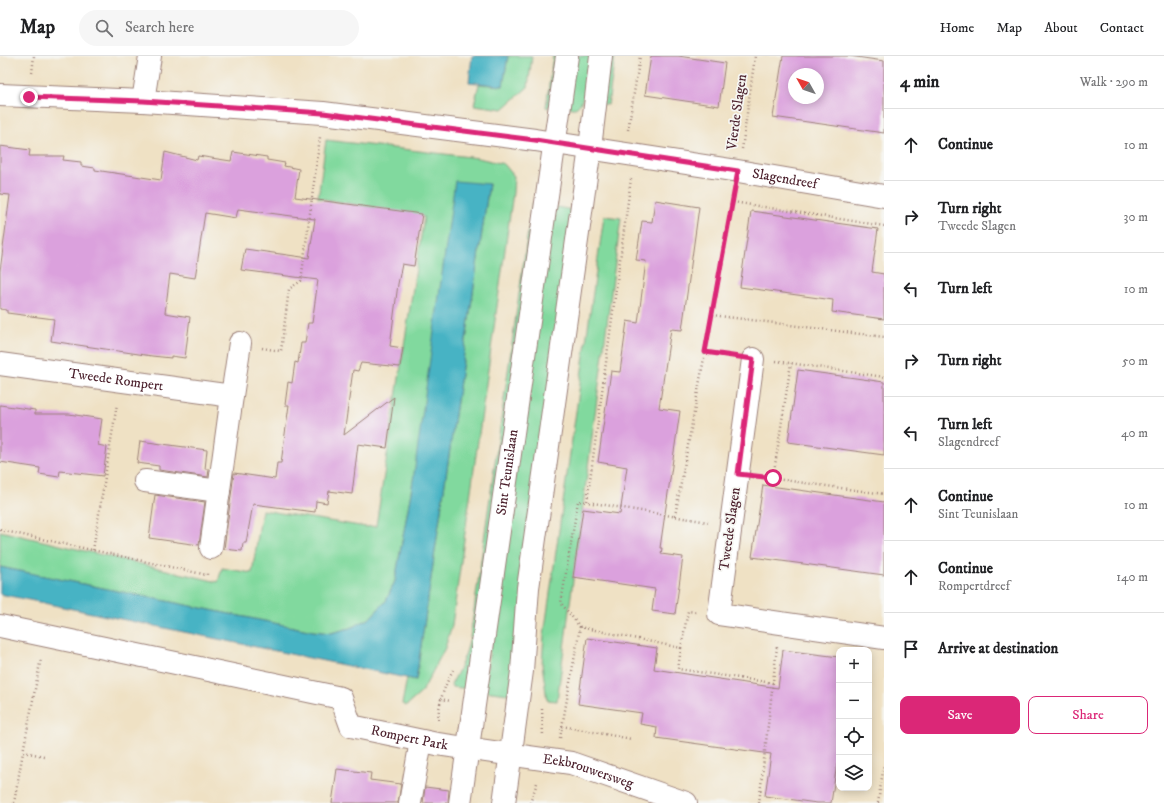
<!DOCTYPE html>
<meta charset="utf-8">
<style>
:root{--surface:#fff;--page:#f6f6f6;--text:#202124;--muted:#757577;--line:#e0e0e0;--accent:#db2777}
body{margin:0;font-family:"IM FELL DW Pica",serif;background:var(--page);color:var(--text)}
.controls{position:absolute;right:12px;bottom:12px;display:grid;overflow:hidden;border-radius:8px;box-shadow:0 2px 10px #0003}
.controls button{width:36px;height:36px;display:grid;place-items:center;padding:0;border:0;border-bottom:1px solid var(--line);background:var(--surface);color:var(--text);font:20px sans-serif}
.compass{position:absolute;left:788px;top:12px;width:36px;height:36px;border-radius:50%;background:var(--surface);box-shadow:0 2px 10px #0003;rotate:310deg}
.stop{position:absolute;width:12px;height:12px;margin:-9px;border:3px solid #db2777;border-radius:50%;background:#fff}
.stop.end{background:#db2777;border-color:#fff;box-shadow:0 1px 4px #0008}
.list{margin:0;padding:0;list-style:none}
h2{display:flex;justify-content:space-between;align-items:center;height:52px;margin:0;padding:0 16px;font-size:17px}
h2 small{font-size:13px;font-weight:400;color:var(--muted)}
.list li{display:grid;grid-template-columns:26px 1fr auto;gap:12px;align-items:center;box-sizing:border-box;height:72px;padding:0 16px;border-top:1px solid var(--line)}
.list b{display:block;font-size:15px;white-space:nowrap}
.list p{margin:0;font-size:13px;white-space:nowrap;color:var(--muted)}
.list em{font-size:13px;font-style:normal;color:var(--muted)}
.actions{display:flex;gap:8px;padding:12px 16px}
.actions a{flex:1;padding:9px 0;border:1px solid var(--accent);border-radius:8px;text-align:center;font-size:14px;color:var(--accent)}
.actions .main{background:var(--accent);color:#fff}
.icon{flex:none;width:22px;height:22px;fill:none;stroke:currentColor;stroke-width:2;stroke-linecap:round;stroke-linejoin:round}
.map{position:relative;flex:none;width:884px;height:747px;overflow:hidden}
header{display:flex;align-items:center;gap:24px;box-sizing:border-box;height:56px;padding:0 20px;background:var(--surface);border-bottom:1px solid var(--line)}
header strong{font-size:19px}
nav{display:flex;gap:22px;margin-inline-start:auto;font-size:14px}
.search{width:280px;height:36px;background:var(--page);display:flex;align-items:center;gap:10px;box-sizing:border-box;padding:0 14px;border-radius:22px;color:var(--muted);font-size:15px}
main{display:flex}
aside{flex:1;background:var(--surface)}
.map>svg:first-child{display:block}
.green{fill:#81d99e;stroke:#667c64}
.water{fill:#47b3c4;stroke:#486978}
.building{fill:#dba1dd;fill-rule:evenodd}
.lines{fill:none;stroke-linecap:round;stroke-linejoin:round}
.minor-casing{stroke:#9c8078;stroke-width:24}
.path{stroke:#9c8078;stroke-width:2.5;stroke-dasharray:1 3;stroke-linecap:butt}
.minor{stroke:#fff;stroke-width:22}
.route{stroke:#db2777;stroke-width:5}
.labels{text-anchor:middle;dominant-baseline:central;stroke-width:3.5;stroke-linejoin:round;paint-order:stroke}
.street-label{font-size:14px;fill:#4a1f2b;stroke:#f6f6f2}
</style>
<header>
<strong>Map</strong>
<div class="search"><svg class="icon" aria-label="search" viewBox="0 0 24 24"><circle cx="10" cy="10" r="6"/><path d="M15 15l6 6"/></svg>Search here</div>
<nav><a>Home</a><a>Map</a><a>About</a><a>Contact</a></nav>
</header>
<main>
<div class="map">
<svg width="884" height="747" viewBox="0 0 884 747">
<rect width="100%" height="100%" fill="#f6f6f2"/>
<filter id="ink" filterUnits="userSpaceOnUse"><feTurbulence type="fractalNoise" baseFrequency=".025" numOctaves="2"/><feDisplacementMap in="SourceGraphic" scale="8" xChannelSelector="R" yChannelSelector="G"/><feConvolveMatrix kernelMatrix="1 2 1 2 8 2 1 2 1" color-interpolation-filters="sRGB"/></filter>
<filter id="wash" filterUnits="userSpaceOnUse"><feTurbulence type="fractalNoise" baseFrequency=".012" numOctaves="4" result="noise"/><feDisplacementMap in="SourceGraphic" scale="16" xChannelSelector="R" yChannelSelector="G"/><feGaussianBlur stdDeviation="0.9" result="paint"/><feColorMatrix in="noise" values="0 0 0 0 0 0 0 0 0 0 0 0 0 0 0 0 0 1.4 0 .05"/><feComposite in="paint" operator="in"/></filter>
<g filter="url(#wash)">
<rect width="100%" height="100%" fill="#efe1c4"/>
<g class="green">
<path d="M508 0H532L528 31 503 53 474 49 479 28 503 30Z"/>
<path d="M553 0H560L551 47 548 52 546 51Z"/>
<path d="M574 0H593C591 11 586 44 577 51 574 53 571 52 568 50Z"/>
<path d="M608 0H615L608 49 601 48Z"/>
<path d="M326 84 478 102 504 108 514 120 513 137 452 569 445 592 422 636 406 650 402 648 407 622 416 624 489 128 413 425 395 525 386 545 369 563 350 572 331 577 313 575 0 511V475L218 526 222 512 252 517 262 454 366 471 376 470 424 161 318 142Z"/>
<path d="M532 147 536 148 470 633 452 631 451 629C460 613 466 599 470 582Z"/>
<path d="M552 150 572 154 514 614 508 638 484 635Z"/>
<path d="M604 160 621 162 557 645 547 644 542 608 544 579Z"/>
</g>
<g class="water">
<path d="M472 0H508L503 30 469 26Z"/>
<path d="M455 125 489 128 416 624 0 538V511L313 575 331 577 350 572 369 563 386 545 395 525 413 425Z"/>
</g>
<g id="blocks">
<g class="building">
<path d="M651 0H678L725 7 719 50 645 39Z"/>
<path d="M783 0H849L884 5V77L773 61ZM794 18H818V42H794Z"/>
<path d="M0 90 30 94 29 100H64L63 104 81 106V110L95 112V114L161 124 165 96 197 104 198 100 231 105 233 96 267 101V104L285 107 284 110 299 113 295 141 422 158 414 210 402 208 398 228 390 290 403 292 400 311 361 307 358 315 353 314 344 379 394 341 387 392 358 388 352 438 329 435 327 447 316 445 315 456 253 448 246 487H243L242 495 224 493 234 417 275 423 277 407H281L289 349H285L288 326 292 327 295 306 298 307 301 287H305L308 267H312L318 224 241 214 245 193 309 202 315 163 238 153 236 162 205 157 195 222 170 218 165 257 190 261 185 302 171 300V302L152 300 51 285 54 263 7 257V254L0 253V215L10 139 0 138Z"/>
<path d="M655 144 699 151 682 274 671 273 659 352 680 355 660 492H662L661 498 683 501 675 558 652 555 655 533 573 521 583 453 620 458 627 411 598 406 611 315 620 316 627 265 638 267 646 205 636 204 642 165 652 166Z"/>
<path d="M751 155 878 173 872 216 884 218V263L832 256 833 244 740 231Z"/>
<path d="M798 314 884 326V399L788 386Z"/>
<path d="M0 349 35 354V358H69L102 363 98 389 107 391 103 420 60 415 59 421 39 418 40 412 0 406Z"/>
<path d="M140 385 207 394 205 413H209L208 421 159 414V410L137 407Z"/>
<path d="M763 429 884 446V519L752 501Z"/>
<path d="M155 439 205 446 199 489 149 482Z"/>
<path d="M587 582 657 592 654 613 778 632 783 594 839 601V708H837L831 747H817L765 740 771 698 656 682 657 671 640 668 642 657 578 648Z"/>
<path d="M337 713 371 717 370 724 401 728 398 747H332Z"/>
<path d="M425 731 449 734 448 747H423Z"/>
</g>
</g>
</g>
<g filter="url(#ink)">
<use href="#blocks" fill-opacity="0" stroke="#9c8078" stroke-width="1"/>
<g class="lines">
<defs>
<g id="minor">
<path id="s1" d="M0 39 143 45 323 57 535 84 738 115 884 140"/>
<path d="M143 45 150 0"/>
<path d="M753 303 719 558 884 582"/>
<path id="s2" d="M0 308 232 340 240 287"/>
<path d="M145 425 219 435"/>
<path d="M211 492 232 340"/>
<path id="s3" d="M0 570 341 642 351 670 437 688 571 707 686 747"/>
<path d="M410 747 421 685"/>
<path id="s4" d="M460 747 567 0"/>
<path d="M504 747 522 615 528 532 590 92 601 0"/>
</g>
</defs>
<use href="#minor" class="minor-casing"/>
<g class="path">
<path d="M32 17 34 0"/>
<path d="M628 74 640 0"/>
<path d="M742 93 755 0"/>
<path d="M631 123 587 446 708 466"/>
<path d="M733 146 884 170"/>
<path d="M712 259 884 281"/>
<path d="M262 292 281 295 289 233 301 225 320 81"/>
<path d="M705 296 729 300"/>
<path d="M776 305 884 321"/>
<path d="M762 421 884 438"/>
<path d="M773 422 791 307"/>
<path d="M675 460 734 139"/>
<path d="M0 474 207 519V515"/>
<path d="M93 494 117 348"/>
<path d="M580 571 561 547 578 445 587 446"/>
<path d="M681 592 678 613 773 627"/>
<path d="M440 643 451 645"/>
<path d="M542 653 543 680"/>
<path d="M438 664C439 645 444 631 453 614"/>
<path d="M562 670 631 683"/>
<path d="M560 682 580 571 681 592 688 555 696 556"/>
<path d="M23 696 41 602"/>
<path d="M14 747 23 696 44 700"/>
<path d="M530 747 537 727"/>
<path d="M759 747 777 591"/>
<path d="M878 747 884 708"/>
</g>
<use href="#minor" class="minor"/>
</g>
</g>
<g class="lines" filter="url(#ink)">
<path class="route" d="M29 41 143 45 323 57 535 84 738 115 705 296 753 303 738 418 773 422"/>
</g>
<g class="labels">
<g class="street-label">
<text transform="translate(737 56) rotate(-82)">Vierde Slagen</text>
<text stroke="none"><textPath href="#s1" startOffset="790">Slagendreef</textPath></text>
<text stroke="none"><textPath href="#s2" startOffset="117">Tweede Rompert</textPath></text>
<text stroke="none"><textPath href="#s4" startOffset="334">Sint Teunislaan</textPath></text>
<text transform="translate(730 473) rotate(-82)">Tweede Slagen</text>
<text stroke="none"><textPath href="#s3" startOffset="438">Rompert Park</textPath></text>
<text stroke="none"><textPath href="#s3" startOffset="620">Eekbrouwersweg</textPath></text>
</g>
</g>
</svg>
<div class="controls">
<button>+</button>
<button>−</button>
<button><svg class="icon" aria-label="locate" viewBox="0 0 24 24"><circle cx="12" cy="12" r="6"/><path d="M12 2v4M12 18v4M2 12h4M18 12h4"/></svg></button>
<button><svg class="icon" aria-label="layers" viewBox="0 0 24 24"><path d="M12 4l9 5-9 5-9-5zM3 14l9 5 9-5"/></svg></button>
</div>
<svg class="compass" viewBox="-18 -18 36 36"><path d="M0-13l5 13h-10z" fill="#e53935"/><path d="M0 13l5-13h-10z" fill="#757577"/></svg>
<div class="stop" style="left:773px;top:422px"></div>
<div class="stop end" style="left:29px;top:41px"></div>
</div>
<aside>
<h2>4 min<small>Walk · 290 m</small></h2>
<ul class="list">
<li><svg class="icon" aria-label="ahead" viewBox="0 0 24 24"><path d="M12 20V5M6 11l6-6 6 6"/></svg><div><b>Continue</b></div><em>10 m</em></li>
<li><svg class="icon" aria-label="right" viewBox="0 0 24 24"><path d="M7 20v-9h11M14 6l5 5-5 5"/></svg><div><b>Turn right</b><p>Tweede Slagen</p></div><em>30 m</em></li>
<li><svg class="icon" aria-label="left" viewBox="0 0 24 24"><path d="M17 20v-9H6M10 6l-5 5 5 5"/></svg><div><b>Turn left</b></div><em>10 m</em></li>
<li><svg class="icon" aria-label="right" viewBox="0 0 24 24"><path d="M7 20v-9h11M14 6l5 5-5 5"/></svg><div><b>Turn right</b></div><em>50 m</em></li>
<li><svg class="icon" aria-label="left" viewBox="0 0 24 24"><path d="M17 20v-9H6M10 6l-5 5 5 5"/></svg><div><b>Turn left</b><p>Slagendreef</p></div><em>40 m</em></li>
<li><svg class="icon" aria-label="ahead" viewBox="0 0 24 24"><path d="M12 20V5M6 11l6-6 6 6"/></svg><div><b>Continue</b><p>Sint Teunislaan</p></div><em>10 m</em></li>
<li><svg class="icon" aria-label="ahead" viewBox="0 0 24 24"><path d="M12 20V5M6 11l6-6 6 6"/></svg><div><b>Continue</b><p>Rompertdreef</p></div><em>140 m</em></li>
<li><svg class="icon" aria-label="arrive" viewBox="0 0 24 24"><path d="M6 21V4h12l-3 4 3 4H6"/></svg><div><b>Arrive at destination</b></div></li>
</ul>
<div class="actions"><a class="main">Save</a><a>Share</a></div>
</aside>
</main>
